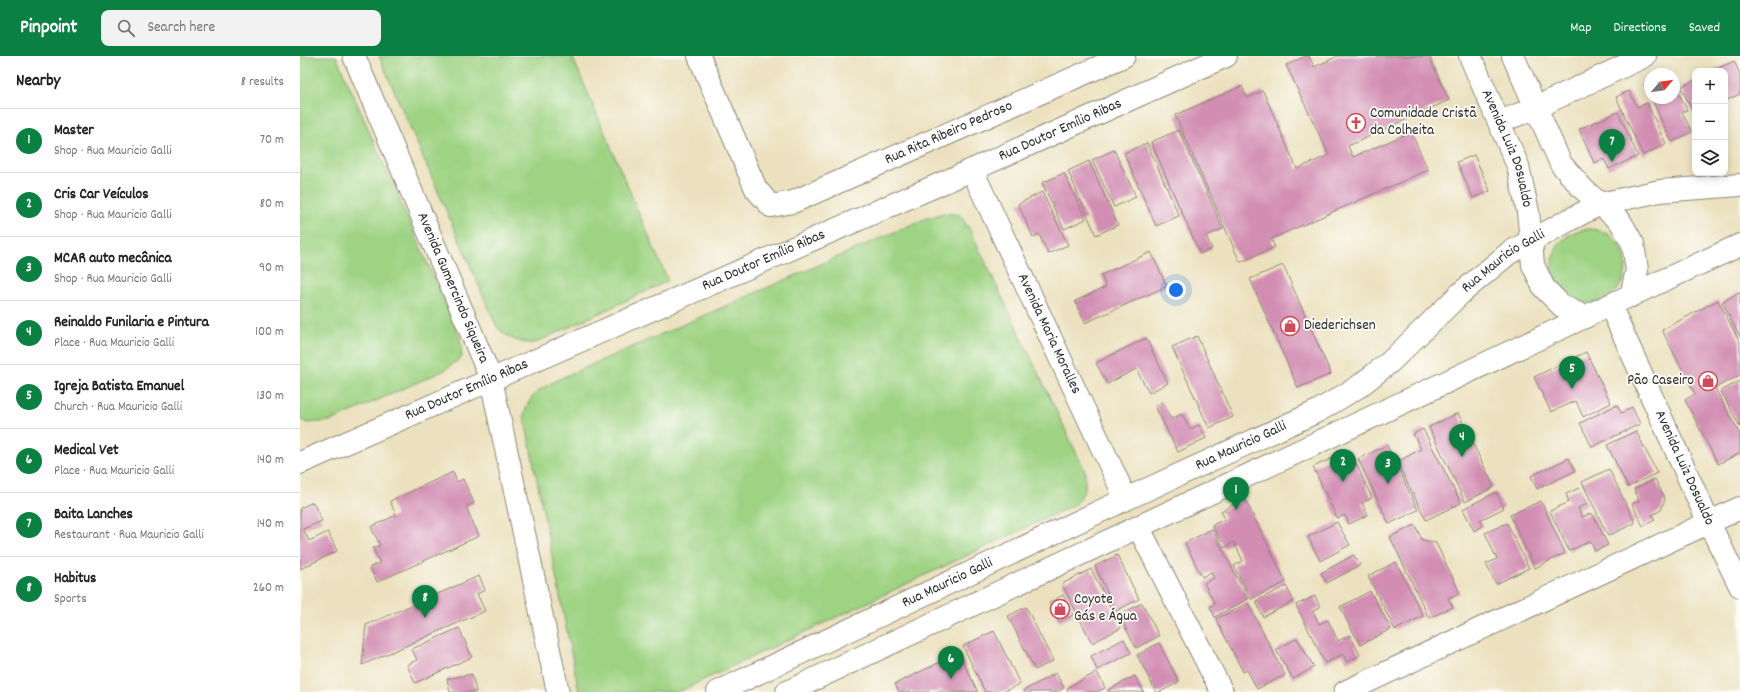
<!DOCTYPE html>
<meta charset="utf-8">
<style>
:root{--surface:#fff;--page:#f2f2f2;--text:#222;--muted:#767676;--line:#e0e0e0;--accent:#0b8043}
body{margin:0;font-family:Dekko,sans-serif;background:var(--page);color:var(--text)}
.controls{position:absolute;right:12px;top:12px;display:grid;overflow:hidden;border-radius:8px;box-shadow:0 2px 10px #0003}
.controls button{width:36px;height:36px;display:grid;place-items:center;padding:0;border:0;border-bottom:1px solid var(--line);background:var(--surface);color:var(--text);font:20px sans-serif}
.compass{position:absolute;left:1344px;top:12px;width:36px;height:36px;border-radius:50%;background:var(--surface);box-shadow:0 2px 10px #0003;rotate:61deg}
.you{position:absolute;left:876px;top:234px;width:14px;height:14px;margin:-10px;border:3px solid #fff;border-radius:50%;background:#1a73e8;box-shadow:0 0 0 6px #1a73e833}
.badge{display:grid;place-items:center;width:26px;height:26px;border-radius:50%;background:var(--accent);color:#fff;font-size:13px;font-weight:700}
.pin{position:absolute;translate:-50% -33px;filter:drop-shadow(0 1px 2px #0008)}
.pin::after{content:'';position:absolute;top:21px;width:14px;height:12px;background:inherit;clip-path:polygon(0 0,100% 0,50% 100%)}
.list{margin:0;padding:0;list-style:none}
h2{display:flex;justify-content:space-between;align-items:center;height:52px;margin:0;padding:0 16px;font-size:17px}
h2 small{font-size:13px;font-weight:400;color:var(--muted)}
.list li{display:grid;grid-template-columns:26px 1fr auto;gap:12px;align-items:center;box-sizing:border-box;height:64px;padding:0 16px;border-top:1px solid var(--line)}
.list b{display:block;font-size:15px;white-space:nowrap}
.list p{margin:0;font-size:13px;white-space:nowrap;color:var(--muted)}
.list em{font-size:13px;font-style:normal;color:var(--muted)}
.icon{flex:none;width:22px;height:22px;fill:none;stroke:currentColor;stroke-width:2;stroke-linecap:round;stroke-linejoin:round}
.map{position:relative;flex:none;width:1440px;height:636px;overflow:hidden}
header{display:flex;align-items:center;gap:24px;box-sizing:border-box;height:56px;padding:0 20px;background:var(--accent);color:#fff}
header strong{font-size:19px}
nav{display:flex;gap:22px;margin-inline-start:auto;font-size:14px}
.search{width:280px;height:36px;background:var(--page);display:flex;align-items:center;gap:10px;box-sizing:border-box;padding:0 14px;border-radius:8px;color:var(--muted);font-size:15px}
main{display:flex}
aside{flex:1;background:var(--surface)}
.map>svg:first-child{display:block}
.green{fill:#9ed383;stroke:#647f57}
.building{fill:#d28db3}
.lines{fill:none;stroke-linecap:round;stroke-linejoin:round}
.street-casing{stroke:#8c8675;stroke-width:24}
.secondary-casing{stroke:#8c8675;stroke-width:24}
.primary-casing{stroke:#8c8675;stroke-width:24}
.street{stroke:#fff;stroke-width:22}
.secondary{stroke:#fff;stroke-width:22}
.primary{stroke:#fff;stroke-width:22}
.labels{text-anchor:middle;dominant-baseline:central;stroke-width:3.5;stroke-linejoin:round;paint-order:stroke}
.poi-label{font-size:15px;fill:#2b2b2b;stroke:#fdfcf7;text-anchor:start}
.street-label{font-size:15px;fill:#2b2b2b;stroke:#fdfcf7}
</style>
<header>
<strong>Pinpoint</strong>
<div class="search"><svg class="icon" aria-label="search" viewBox="0 0 24 24"><circle cx="10" cy="10" r="6"/><path d="M15 15l6 6"/></svg>Search here</div>
<nav><a>Map</a><a>Directions</a><a>Saved</a></nav>
</header>
<main>
<aside>
<h2>Nearby<small>8 results</small></h2>
<ul class="list">
<li><span class="badge">1</span><div><b>Master</b><p>Shop · Rua Mauricio Galli</p></div><em>70 m</em></li>
<li><span class="badge">2</span><div><b>Cris Car Veículos</b><p>Shop · Rua Mauricio Galli</p></div><em>80 m</em></li>
<li><span class="badge">3</span><div><b>MCAR auto mecânica</b><p>Shop · Rua Mauricio Galli</p></div><em>90 m</em></li>
<li><span class="badge">4</span><div><b>Reinaldo Funilaria e Pintura</b><p>Place · Rua Mauricio Galli</p></div><em>100 m</em></li>
<li><span class="badge">5</span><div><b>Igreja Batista Emanuel</b><p>Church · Rua Mauricio Galli</p></div><em>130 m</em></li>
<li><span class="badge">6</span><div><b>Medical Vet</b><p>Place · Rua Mauricio Galli</p></div><em>140 m</em></li>
<li><span class="badge">7</span><div><b>Baita Lanches</b><p>Restaurant · Rua Mauricio Galli</p></div><em>140 m</em></li>
<li><span class="badge">8</span><div><b>Habitus</b><p>Sports</p></div><em>260 m</em></li>
</ul>
</aside>
<div class="map">
<svg width="1440" height="636" viewBox="0 0 1440 636">
<rect width="100%" height="100%" fill="#fdfcf7"/>
<filter id="ink" filterUnits="userSpaceOnUse"><feTurbulence type="fractalNoise" baseFrequency=".025" numOctaves="2"/><feDisplacementMap in="SourceGraphic" scale="8" xChannelSelector="R" yChannelSelector="G"/><feConvolveMatrix kernelMatrix="1 2 1 2 8 2 1 2 1" color-interpolation-filters="sRGB"/></filter>
<filter id="wash" filterUnits="userSpaceOnUse"><feTurbulence type="fractalNoise" baseFrequency=".012" numOctaves="4" result="noise"/><feDisplacementMap in="SourceGraphic" scale="16" xChannelSelector="R" yChannelSelector="G"/><feGaussianBlur stdDeviation="0.9" result="paint"/><feColorMatrix in="noise" values="0 0 0 0 0 0 0 0 0 0 0 0 0 0 0 0 0 1.4 0 .05"/><feComposite in="paint" operator="in"/></filter>
<g filter="url(#wash)">
<rect width="100%" height="100%" fill="#ece1bf"/>
<g class="green">
<path d="M0 0H36L160 281 162 301 143 315 31 365 7 367 0 363Z"/>
<path d="M79 0H272L368 225 235 287C219 288 208 282 197 271Z"/>
<path d="M643 157 660 159 670 174 785 415V434L776 448 378 636H279L224 359C230 337 240 333 259 323L624 163Z"/>
<circle cx="1289" cy="210" r="37"/>
</g>
<g id="blocks">
<g class="building">
<path d="M1006 0H1009L1014 11 1038 0H1129L1149 44 1048 90 1053 101 1111 76 1128 114 971 183 975 191 940 206 875 59 942 30 947 42 963 35 997 113 1029 99 986 9Z"/>
<path d="M1434 5 1440 18V38L1425 45V15H1412Z"/>
<path d="M1395 24V60L1381 31Z"/>
<path d="M1350 25V41L1344 28Z"/>
<path d="M1374 27 1387 54 1382 56 1392 76 1372 86 1351 42H1374Z"/>
<path d="M1329 35 1337 51 1347 47 1366 88 1343 99 1316 41Z"/>
<path d="M1318 56 1338 100 1309 113 1304 103 1294 107 1279 73Z"/>
<path d="M879 74 923 173 906 180 912 193 900 198 851 86Z"/>
<path d="M847 87 879 160 856 170 824 97Z"/>
<path d="M814 94 836 141 814 151 792 104Z"/>
<path d="M1174 99 1190 135 1173 142 1157 106Z"/>
<path d="M789 105 818 169 796 179 768 115Z"/>
<path d="M764 117 786 163 764 173 742 127Z"/>
<path d="M742 136 768 189 748 198 739 178 733 181 718 148Z"/>
<path d="M851 196 867 230 785 267 775 245 806 231 801 219Z"/>
<path d="M983 209 1031 318 998 332 950 223Z"/>
<path d="M1440 236V281L1422 246Z"/>
<path d="M1418 244 1440 286V319L1415 332 1440 378V397L1418 408 1385 344 1395 338 1362 274Z"/>
<path d="M897 280 933 361 909 372 872 291Z"/>
<path d="M846 282 868 327 849 337 836 313 807 328 796 307Z"/>
<path d="M1286 296 1311 347 1283 361 1276 345 1251 356 1234 321Z"/>
<path d="M1440 325V371L1421 335Z"/>
<path d="M862 346 871 363 882 358 890 373 899 369 906 382 878 396 855 350Z"/>
<path d="M1317 349 1321 357 1332 351 1340 368 1292 391 1280 367Z"/>
<path d="M1158 357 1194 431 1165 446 1129 371Z"/>
<path d="M1123 373 1161 447 1126 464 1097 406 1121 393 1113 378Z"/>
<path d="M1336 375 1357 417 1328 431 1307 389Z"/>
<path d="M1087 389 1118 454 1089 468 1058 403Z"/>
<path d="M1050 394 1072 442 1062 447 1068 459 1049 468 1045 459 1037 462 1013 411Z"/>
<path d="M1269 402 1275 415 1237 433 1231 420Z"/>
<path d="M1309 413 1335 467 1308 480 1282 426Z"/>
<path d="M153 416 157 426 163 423 174 447 166 451 179 480 77 526 70 511 80 507 73 492 80 489 71 471 96 459 90 445Z"/>
<path d="M1355 423 1365 443 1361 454 1352 459 1355 464 1343 470 1332 448 1339 445 1334 433Z"/>
<path d="M1279 432 1287 448 1278 452 1282 461 1292 457 1308 489 1295 495 1290 485 1269 495 1250 455 1269 446 1266 438Z"/>
<path d="M1196 436 1204 452 1180 464 1183 470 1174 475 1163 453Z"/>
<path d="M945 443 986 526 951 543 934 510 943 505 934 486 924 492 912 469 925 463 921 455Z"/>
<path d="M1241 445 1265 497 1235 512 1210 459Z"/>
<path d="M13 446 22 465 3 473 9 485 28 476 37 495 0 513V452Z"/>
<path d="M1037 466 1050 489 1020 505 1008 481Z"/>
<path d="M1207 467 1229 512 1196 528 1186 508 1197 503 1185 477Z"/>
<path d="M1115 469 1122 484 1136 487 1160 537 1148 542 1153 551 1129 562 1090 481Z"/>
<path d="M912 473 948 543 915 561 910 551 915 548 904 527 914 522 911 516 902 521 885 487Z"/>
<path d="M817 499 839 543 816 555 795 510Z"/>
<path d="M1054 499 1060 509 1027 527 1021 517Z"/>
<path d="M1096 506 1123 560 1095 574 1068 520Z"/>
<path d="M791 513 821 572 792 587 762 528Z"/>
<path d="M179 520 185 534 177 538 185 555 62 609 66 569Z"/>
<path d="M986 530 994 545 963 561 956 545Z"/>
<path d="M1070 535 1091 573 1060 589 1040 551Z"/>
<path d="M763 539 773 559 759 566 749 547Z"/>
<path d="M1015 540 1020 551 1013 555 1019 568 1028 564 1038 585 1050 579 1060 599 1047 606 1043 598 1025 607 996 549Z"/>
<path d="M842 547 859 580 836 592 819 559Z"/>
<path d="M948 547 985 619 957 633 947 614 943 616 916 563Z"/>
<path d="M726 551 753 605 735 614 708 560Z"/>
<path d="M159 572 172 601 115 627 107 609 117 604 112 593Z"/>
<path d="M694 575 720 628 703 636H685L663 590Z"/>
<path d="M997 582 1014 611 993 623 976 594Z"/>
<path d="M824 583 831 597 797 614 791 600Z"/>
<path d="M859 587 879 626 860 636H856L837 599Z"/>
<path d="M659 597 678 636H643L641 633 636 636H599L595 628Z"/>
<path d="M797 616 805 632 796 636H768L767 632Z"/>
<path d="M756 617 764 632 757 636H724L723 635Z"/>
<path d="M172 618 176 636H150L147 623Z"/>
<path d="M835 620 844 636H809L808 634Z"/>
</g>
</g>
</g>
<g filter="url(#ink)">
<use href="#blocks" fill-opacity="0" stroke="#8c8675" stroke-width="1"/>
<g class="lines">
<defs>
<g id="street">
<path id="s1" d="M54 0 191 323 258 636"/>
<path id="s2" d="M399 0 456 133 471 150 493 146 824 0"/>
<path d="M1200 66 1237 51 1345 0"/>
<path id="s3" d="M672 114 826 443"/>
<path d="M1300 148 1320 165 1333 188 1337 214 1331 240"/>
<path d="M1231 184 1233 209 1244 232 1262 250 1285 261"/>
<path id="s4" d="M1310 249 1409 467 1440 530"/>
<path d="M839 472 922 636"/>
<path d="M1045 636 1440 452"/>
</g>
<g id="secondary">
<path id="s5" d="M1170 0 1218 110 1228 156 1231 184"/>
<path d="M1213 0 1261 108 1283 133 1300 148"/>
<path id="s6" d="M0 407 672 114 926 0"/>
</g>
<g id="primary">
<path id="s7" d="M418 636 826 443 1018 355 1058 331 1090 306 1161 237 1209 197 1269 164 1300 148 1360 135 1440 129"/>
<path d="M487 636 1310 249 1440 189"/>
</g>
</defs>
<use href="#street" class="street-casing"/>
<use href="#secondary" class="secondary-casing"/>
<use href="#primary" class="primary-casing"/>
<use href="#street" class="street"/>
<use href="#secondary" class="secondary"/>
<use href="#primary" class="primary"/>
</g>
</g>
<defs>
<symbol id="church-ring" viewBox="-11 -11 22 22"><circle r="9.5" fill="#fdfcf7" stroke="#d1495b" stroke-width="1.5"/><path d="M-1.2-6h2.4v3.5h3.3v2.4h-3.3V6h-2.4V-.1h-3.3v-2.4h3.3Z" fill="#d1495b"/></symbol>
<symbol id="shop-ring" viewBox="-11 -11 22 22"><circle r="9.5" fill="#fdfcf7" stroke="#d1495b" stroke-width="1.5"/><path d="M-5-2.5h2.3a2.7 3.5 0 0 1 5.4 0H5L5.5 6h-11ZM-1.5-2.5h3a1.5 2.3 0 0 0-3 0Z" fill="#d1495b"/></symbol>
</defs>
<g fill-rule="evenodd">
<use href="#church-ring" x="1045" y="56" width="22" height="22"/>
<use href="#shop-ring" x="979" y="259" width="22" height="22"/>
<use href="#shop-ring" x="1397" y="314" width="22" height="22"/>
<use href="#shop-ring" x="749" y="542" width="22" height="22"/>
</g>
<g class="labels">
<g class="poi-label">
<text x="1070" y="58">Comunidade Cristã<tspan x="1070" dy="17">da Colheita</tspan></text>
<text x="1004" y="270">Diederichsen</text>
<text x="1394" y="325" text-anchor="end">Pão Caseiro</text>
<text x="774" y="544">Coyote<tspan x="774" dy="17">Gás e Água</tspan></text>
</g>
<g class="street-label">
<text stroke="none"><textPath href="#s6" startOffset="830">Rua Doutor Emílio Ribas</textPath></text>
<text stroke="none"><textPath href="#s2" startOffset="360">Rua Rita Ribeiro Pedroso</textPath></text>
<text stroke="none"><textPath href="#s5" startOffset="100">Avenida Luiz Dosualdo</textPath></text>
<text stroke="none"><textPath href="#s6" startOffset="506">Rua Doutor Emílio Ribas</textPath></text>
<text stroke="none"><textPath href="#s7" startOffset="902">Rua Mauricio Galli</textPath></text>
<text stroke="none"><textPath href="#s1" startOffset="252">Avenida Gumercindo Siqueira</textPath></text>
<text stroke="none"><textPath href="#s3" startOffset="181">Avenida Maria Moralles</textPath></text>
<text stroke="none"><textPath href="#s6" startOffset="182">Rua Doutor Emílio Ribas</textPath></text>
<text stroke="none"><textPath href="#s7" startOffset="578">Rua Mauricio Galli</textPath></text>
<text stroke="none"><textPath href="#s4" startOffset="179">Avenida Luiz Dosualdo</textPath></text>
<text stroke="none"><textPath href="#s7" startOffset="254">Rua Mauricio Galli</textPath></text>
</g>
</g>
</svg>
<div class="controls">
<button>+</button>
<button>−</button>
<button><svg class="icon" aria-label="layers" viewBox="0 0 24 24"><path d="M12 4l9 5-9 5-9-5zM3 14l9 5 9-5"/></svg></button>
</div>
<svg class="compass" viewBox="-18 -18 36 36"><path d="M0-13l5 13h-10z" fill="#e53935"/><path d="M0 13l5-13h-10z" fill="#767676"/></svg>
<div class="you"></div>
<div class="pin badge" style="left:936px;top:454px">1</div>
<div class="pin badge" style="left:1043px;top:426px">2</div>
<div class="pin badge" style="left:1088px;top:428px">3</div>
<div class="pin badge" style="left:1162px;top:401px">4</div>
<div class="pin badge" style="left:1272px;top:333px">5</div>
<div class="pin badge" style="left:651px;top:623px">6</div>
<div class="pin badge" style="left:1312px;top:106px">7</div>
<div class="pin badge" style="left:125px;top:562px">8</div>
</div>
</main>
